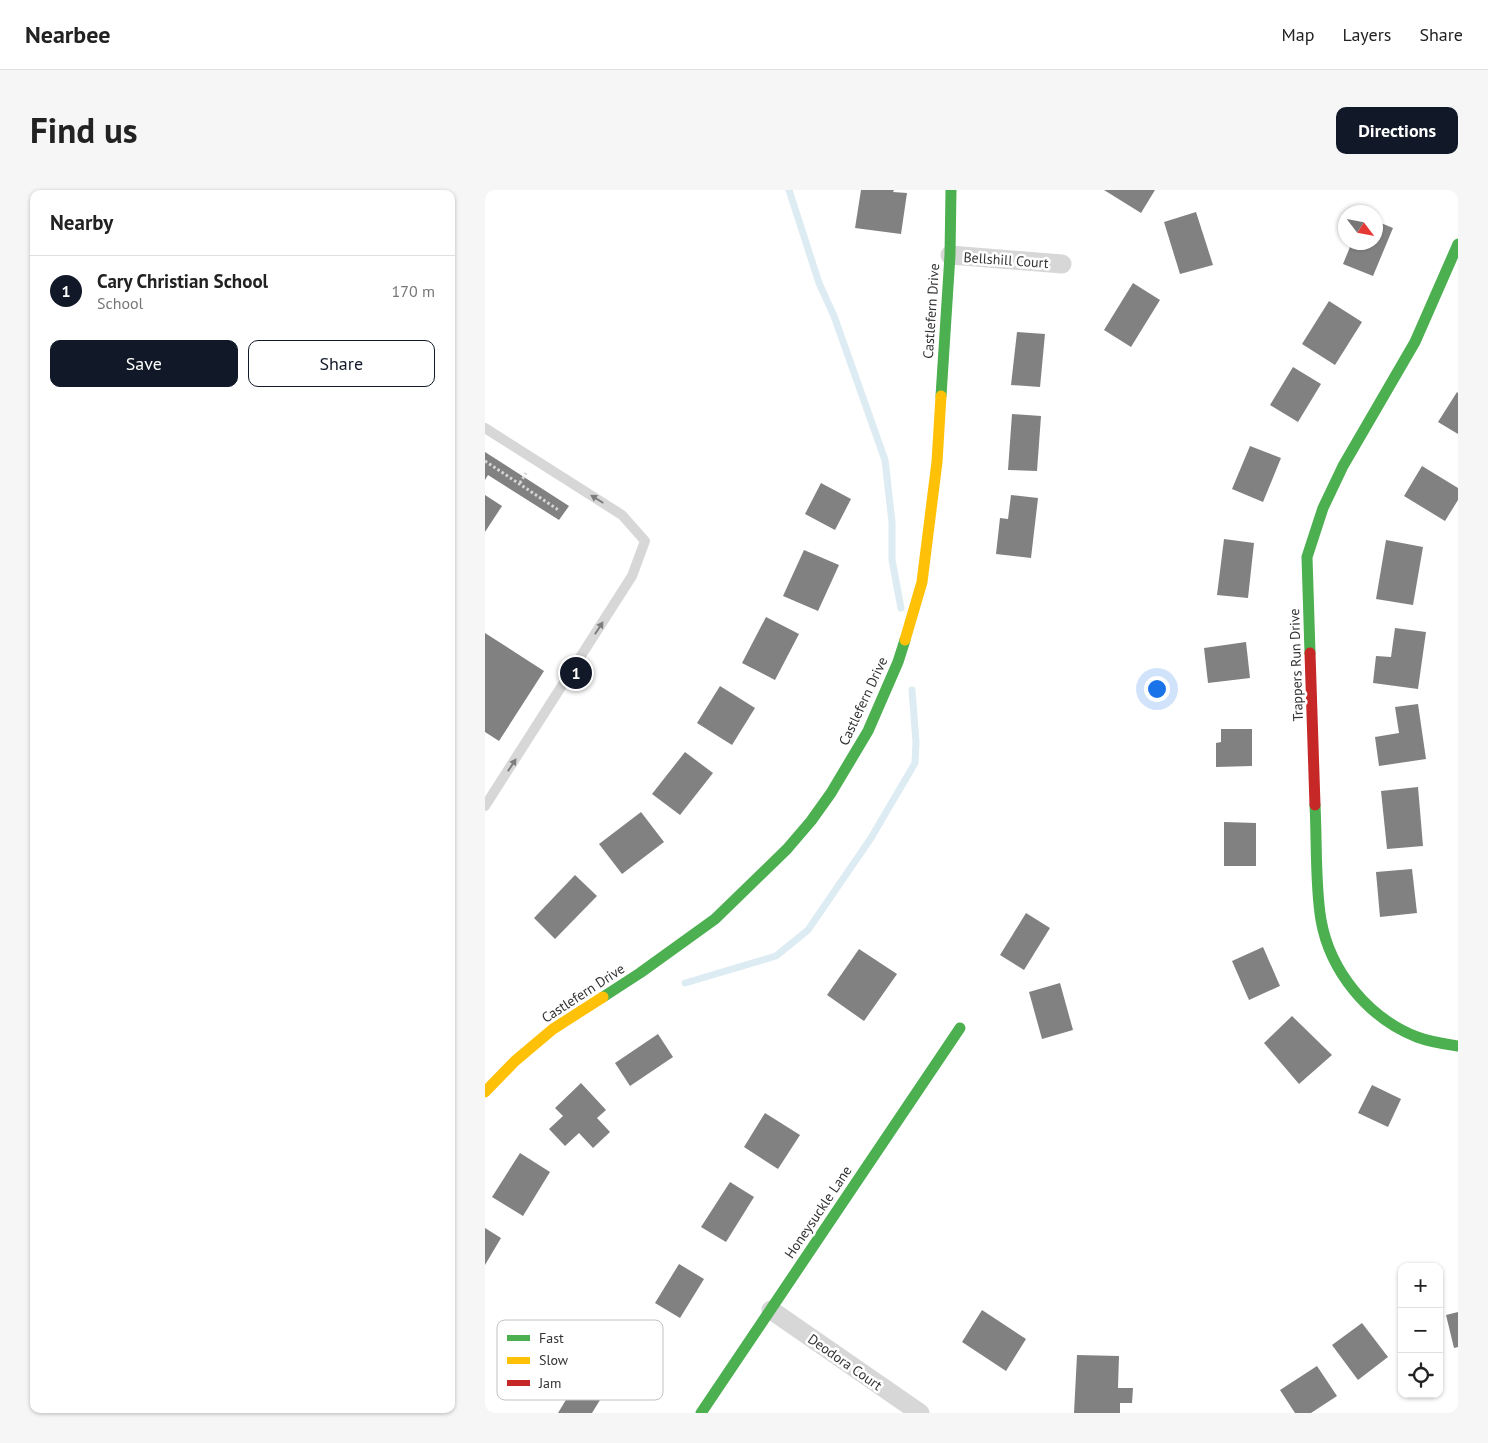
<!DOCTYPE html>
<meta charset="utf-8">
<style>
:root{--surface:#fff;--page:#f6f6f6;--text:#222;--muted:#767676;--line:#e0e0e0;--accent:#111827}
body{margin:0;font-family:"PT Sans",sans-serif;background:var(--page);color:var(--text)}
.controls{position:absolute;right:15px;bottom:15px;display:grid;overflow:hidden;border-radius:10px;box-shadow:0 1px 4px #0004}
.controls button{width:45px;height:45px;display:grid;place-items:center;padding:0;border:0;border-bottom:1px solid var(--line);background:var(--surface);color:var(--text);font:25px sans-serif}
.compass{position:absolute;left:853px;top:15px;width:45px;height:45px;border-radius:50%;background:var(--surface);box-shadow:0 1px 4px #0004;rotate:122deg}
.you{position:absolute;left:671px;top:498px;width:18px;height:18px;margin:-12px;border:4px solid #fff;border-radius:50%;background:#1a73e8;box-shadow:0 0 0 8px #1a73e833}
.badge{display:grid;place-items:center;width:32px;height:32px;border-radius:50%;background:var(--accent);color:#fff;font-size:16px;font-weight:700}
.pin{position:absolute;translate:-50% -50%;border:2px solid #fff;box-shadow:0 1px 5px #0006}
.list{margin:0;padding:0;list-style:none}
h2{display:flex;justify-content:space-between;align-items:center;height:65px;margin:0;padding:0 20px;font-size:21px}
h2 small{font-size:16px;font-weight:400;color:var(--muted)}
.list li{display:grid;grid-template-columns:32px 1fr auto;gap:15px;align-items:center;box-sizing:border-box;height:70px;padding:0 20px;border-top:1px solid var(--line)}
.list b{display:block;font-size:19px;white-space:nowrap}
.list p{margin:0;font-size:16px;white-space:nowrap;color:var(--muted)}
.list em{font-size:16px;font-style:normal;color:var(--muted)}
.actions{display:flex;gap:10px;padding:15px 20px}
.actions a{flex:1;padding:11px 0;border:1px solid var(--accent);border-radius:10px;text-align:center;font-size:18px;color:var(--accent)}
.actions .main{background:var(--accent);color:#fff}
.icon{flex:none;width:28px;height:28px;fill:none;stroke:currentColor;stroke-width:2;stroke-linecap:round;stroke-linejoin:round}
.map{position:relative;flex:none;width:973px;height:1223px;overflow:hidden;border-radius:10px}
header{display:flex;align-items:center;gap:30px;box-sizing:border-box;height:70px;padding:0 25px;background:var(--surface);border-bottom:1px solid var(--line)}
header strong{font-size:24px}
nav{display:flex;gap:28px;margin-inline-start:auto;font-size:18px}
.intro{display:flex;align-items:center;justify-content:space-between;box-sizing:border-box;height:120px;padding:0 30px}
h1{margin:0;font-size:35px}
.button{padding:12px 22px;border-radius:10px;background:var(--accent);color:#fff;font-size:18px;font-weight:700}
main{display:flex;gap:30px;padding:0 30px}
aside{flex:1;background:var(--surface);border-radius:10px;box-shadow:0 1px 4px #0004}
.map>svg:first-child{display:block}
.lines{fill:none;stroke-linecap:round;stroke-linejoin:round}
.stream{stroke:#ddebf3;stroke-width:7}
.building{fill:#818181}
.path{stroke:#d6d6d6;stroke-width:3;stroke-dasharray:2.5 2.5;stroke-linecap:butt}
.lane{stroke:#d7d7d7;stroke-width:10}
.street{stroke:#d7d7d7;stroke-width:19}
.fast{stroke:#4caf50;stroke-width:11}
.slow{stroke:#ffc107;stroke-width:11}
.jam{stroke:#c62828;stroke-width:11}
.oneway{fill:#7d7d7d}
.labels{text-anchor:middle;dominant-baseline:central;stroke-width:5;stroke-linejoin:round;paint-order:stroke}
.street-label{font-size:14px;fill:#333;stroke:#fff}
.key{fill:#fff;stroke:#c2c2c2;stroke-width:1}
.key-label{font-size:14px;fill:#333}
</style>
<header>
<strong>Nearbee</strong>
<nav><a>Map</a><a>Layers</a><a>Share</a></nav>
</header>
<div class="intro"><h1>Find us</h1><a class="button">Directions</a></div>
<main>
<aside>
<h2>Nearby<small></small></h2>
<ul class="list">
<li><span class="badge">1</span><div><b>Cary Christian School</b><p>School</p></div><em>170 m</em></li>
</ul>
<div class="actions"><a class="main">Save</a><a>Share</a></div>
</aside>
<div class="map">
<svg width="973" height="1223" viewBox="0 0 973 1223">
<rect width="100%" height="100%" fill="#fff"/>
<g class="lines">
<g class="stream">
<path d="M304 0 334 93 349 126 400 270 407 332V370L416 418"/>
<path d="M200 793 291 766 323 740 386 648 430 573 431 552 427 500"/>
</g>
</g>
<g class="building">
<path d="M376 0H409L408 2 422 3 416 44 370 38Z"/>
<path d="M619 0H670L656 23Z"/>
<path d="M711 22 728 75 695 84 679 32Z"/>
<path d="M891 31 908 38 888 86 858 74 867 52H891Z"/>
<path d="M648 93 675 110 646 157 619 140Z"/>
<path d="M844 111 877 132 850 175 817 154Z"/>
<path d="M532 142 560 144 555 197 526 195Z"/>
<path d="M808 177 836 194 813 232 785 215Z"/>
<path d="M972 202 973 203V244L953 232Z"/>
<path d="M527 224 556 226 552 281 523 280Z"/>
<path d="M765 256 796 268 778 312 747 299Z"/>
<path d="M0 262 84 316 74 330 3 285 0 290Z"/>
<path d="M937 276 973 298V310L960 331 919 306Z"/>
<path d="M336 293 366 309 350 340 320 324Z"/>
<path d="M0 305 17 316 0 342Z"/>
<path d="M526 305 553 308 546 368 511 364 515 328 523 329Z"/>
<path d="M739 349 769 353 763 408 732 405Z"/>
<path d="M901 350 938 357 928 415 891 409Z"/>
<path d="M319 360 354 375 333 421 298 406Z"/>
<path d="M281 427 314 444 290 490 257 473Z"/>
<path d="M910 438 941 442 933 499 888 493 891 466 906 467Z"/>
<path d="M0 443 59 481 14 551 0 542Z"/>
<path d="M761 452 765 488 723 493 719 458Z"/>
<path d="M235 496 270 518 247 555 212 533Z"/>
<path d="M933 514 941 569 894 576 890 547 914 543 910 517Z"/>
<path d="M736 539H767V576L731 577V553L736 552Z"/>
<path d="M200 562 228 583 195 625 167 604Z"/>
<path d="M933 597 938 656 902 659 896 601Z"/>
<path d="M156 622 179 652 137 684 114 654Z"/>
<path d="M739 632 771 633V676H739Z"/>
<path d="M927 679 932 723 895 727 891 682Z"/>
<path d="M90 685 112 706 70 749 49 728Z"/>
<path d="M541 723 565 738 539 780 515 765Z"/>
<path d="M778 757 795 796 764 810 747 771Z"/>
<path d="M374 759 412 784 379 831 342 805Z"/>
<path d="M575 793 588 840 557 849 544 802Z"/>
<path d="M807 826 847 865 814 894 779 853Z"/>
<path d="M173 844 188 867 145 896 130 873Z"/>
<path d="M96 893 121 920 112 928 125 942 108 958 94 943 80 956 64 939 78 926 70 918Z"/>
<path d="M887 895 916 909 903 937 873 923Z"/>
<path d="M280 923 315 945 293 979 259 957Z"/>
<path d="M35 963 65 982 38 1026 7 1007Z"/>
<path d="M245 992 269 1007 241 1052 216 1037Z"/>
<path d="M0 1038 16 1048 0 1075Z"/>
<path d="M194 1074 219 1089 195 1128 170 1113Z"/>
<path d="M497 1120 541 1149 521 1181 477 1152Z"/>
<path d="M973 1122V1157L969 1158 961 1125Z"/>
<path d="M141 1130 166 1146 148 1175 123 1159Z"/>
<path d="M877 1133 903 1167 873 1190 847 1155Z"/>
<path d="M592 1165 634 1166 633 1198H648L647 1213H635V1223H589Z"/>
<path d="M832 1176 852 1206 826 1223H810L795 1200Z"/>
<path d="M90 1195 115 1210 107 1223H73Z"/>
</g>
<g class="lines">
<g class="path">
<path d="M0 271 75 321"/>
<path d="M35 293 41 283"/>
</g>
<path class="lane" d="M0 238 137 325 160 351 147 386 0 616"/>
<g class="street">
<path d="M465 65 577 74"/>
<path d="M286 1120 435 1223"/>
</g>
<g class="fast">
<path d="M456 206 465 65 466 0"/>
<path d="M825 463 822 367 838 318 858 276 930 152 973 54"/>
<path d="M830 615C832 651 830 695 836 730 845 781 883 828 932 847 945 852 959 854 973 856"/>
<path d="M118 807 155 783 230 729 302 659 326 631 346 603 383 541 413 472 420 450"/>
<path d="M216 1223 475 838"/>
</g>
<g class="slow">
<path d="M420 450 437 392 452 272 456 206"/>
<path d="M0 902 30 871 68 839 118 807"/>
</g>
<path class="jam" d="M825 463 830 615"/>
</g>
<defs><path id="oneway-solid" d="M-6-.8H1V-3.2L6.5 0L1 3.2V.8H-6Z" transform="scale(1.25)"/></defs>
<g class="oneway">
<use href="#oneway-solid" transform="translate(112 309) rotate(-148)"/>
<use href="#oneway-solid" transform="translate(114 438) rotate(-57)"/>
<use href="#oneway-solid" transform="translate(27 575) rotate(-57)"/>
</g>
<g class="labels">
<g class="street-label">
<text transform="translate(521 70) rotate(4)">Bellshill Court</text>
<text transform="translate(446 121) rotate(-86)">Castlefern Drive</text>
<text transform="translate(811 475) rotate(-92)">Trappers Run Drive</text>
<text transform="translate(378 511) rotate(-65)">Castlefern Drive</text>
<text transform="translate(98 803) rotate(-33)">Castlefern Drive</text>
<text transform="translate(333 1022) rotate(-56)">Honeysuckle Lane</text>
<text transform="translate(360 1172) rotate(35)">Deodora Court</text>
</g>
</g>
<rect x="12" y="1130" width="166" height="80" rx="8" class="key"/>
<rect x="22" y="1145" width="23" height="6" fill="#4caf50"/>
<rect x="22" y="1167" width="23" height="7" fill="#ffc107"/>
<rect x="22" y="1190" width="23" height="6" fill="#c62828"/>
<g class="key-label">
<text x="54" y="1153">Fast</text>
<text x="54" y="1175">Slow</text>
<text x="54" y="1198">Jam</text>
</g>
</svg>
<div class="controls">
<button>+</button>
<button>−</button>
<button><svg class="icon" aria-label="locate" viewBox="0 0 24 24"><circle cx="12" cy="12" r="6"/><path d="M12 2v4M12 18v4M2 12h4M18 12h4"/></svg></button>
</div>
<svg class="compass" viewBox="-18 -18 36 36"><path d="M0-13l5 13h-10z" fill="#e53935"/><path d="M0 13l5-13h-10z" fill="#767676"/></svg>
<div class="you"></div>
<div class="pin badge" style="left:91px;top:483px">1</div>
</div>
</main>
